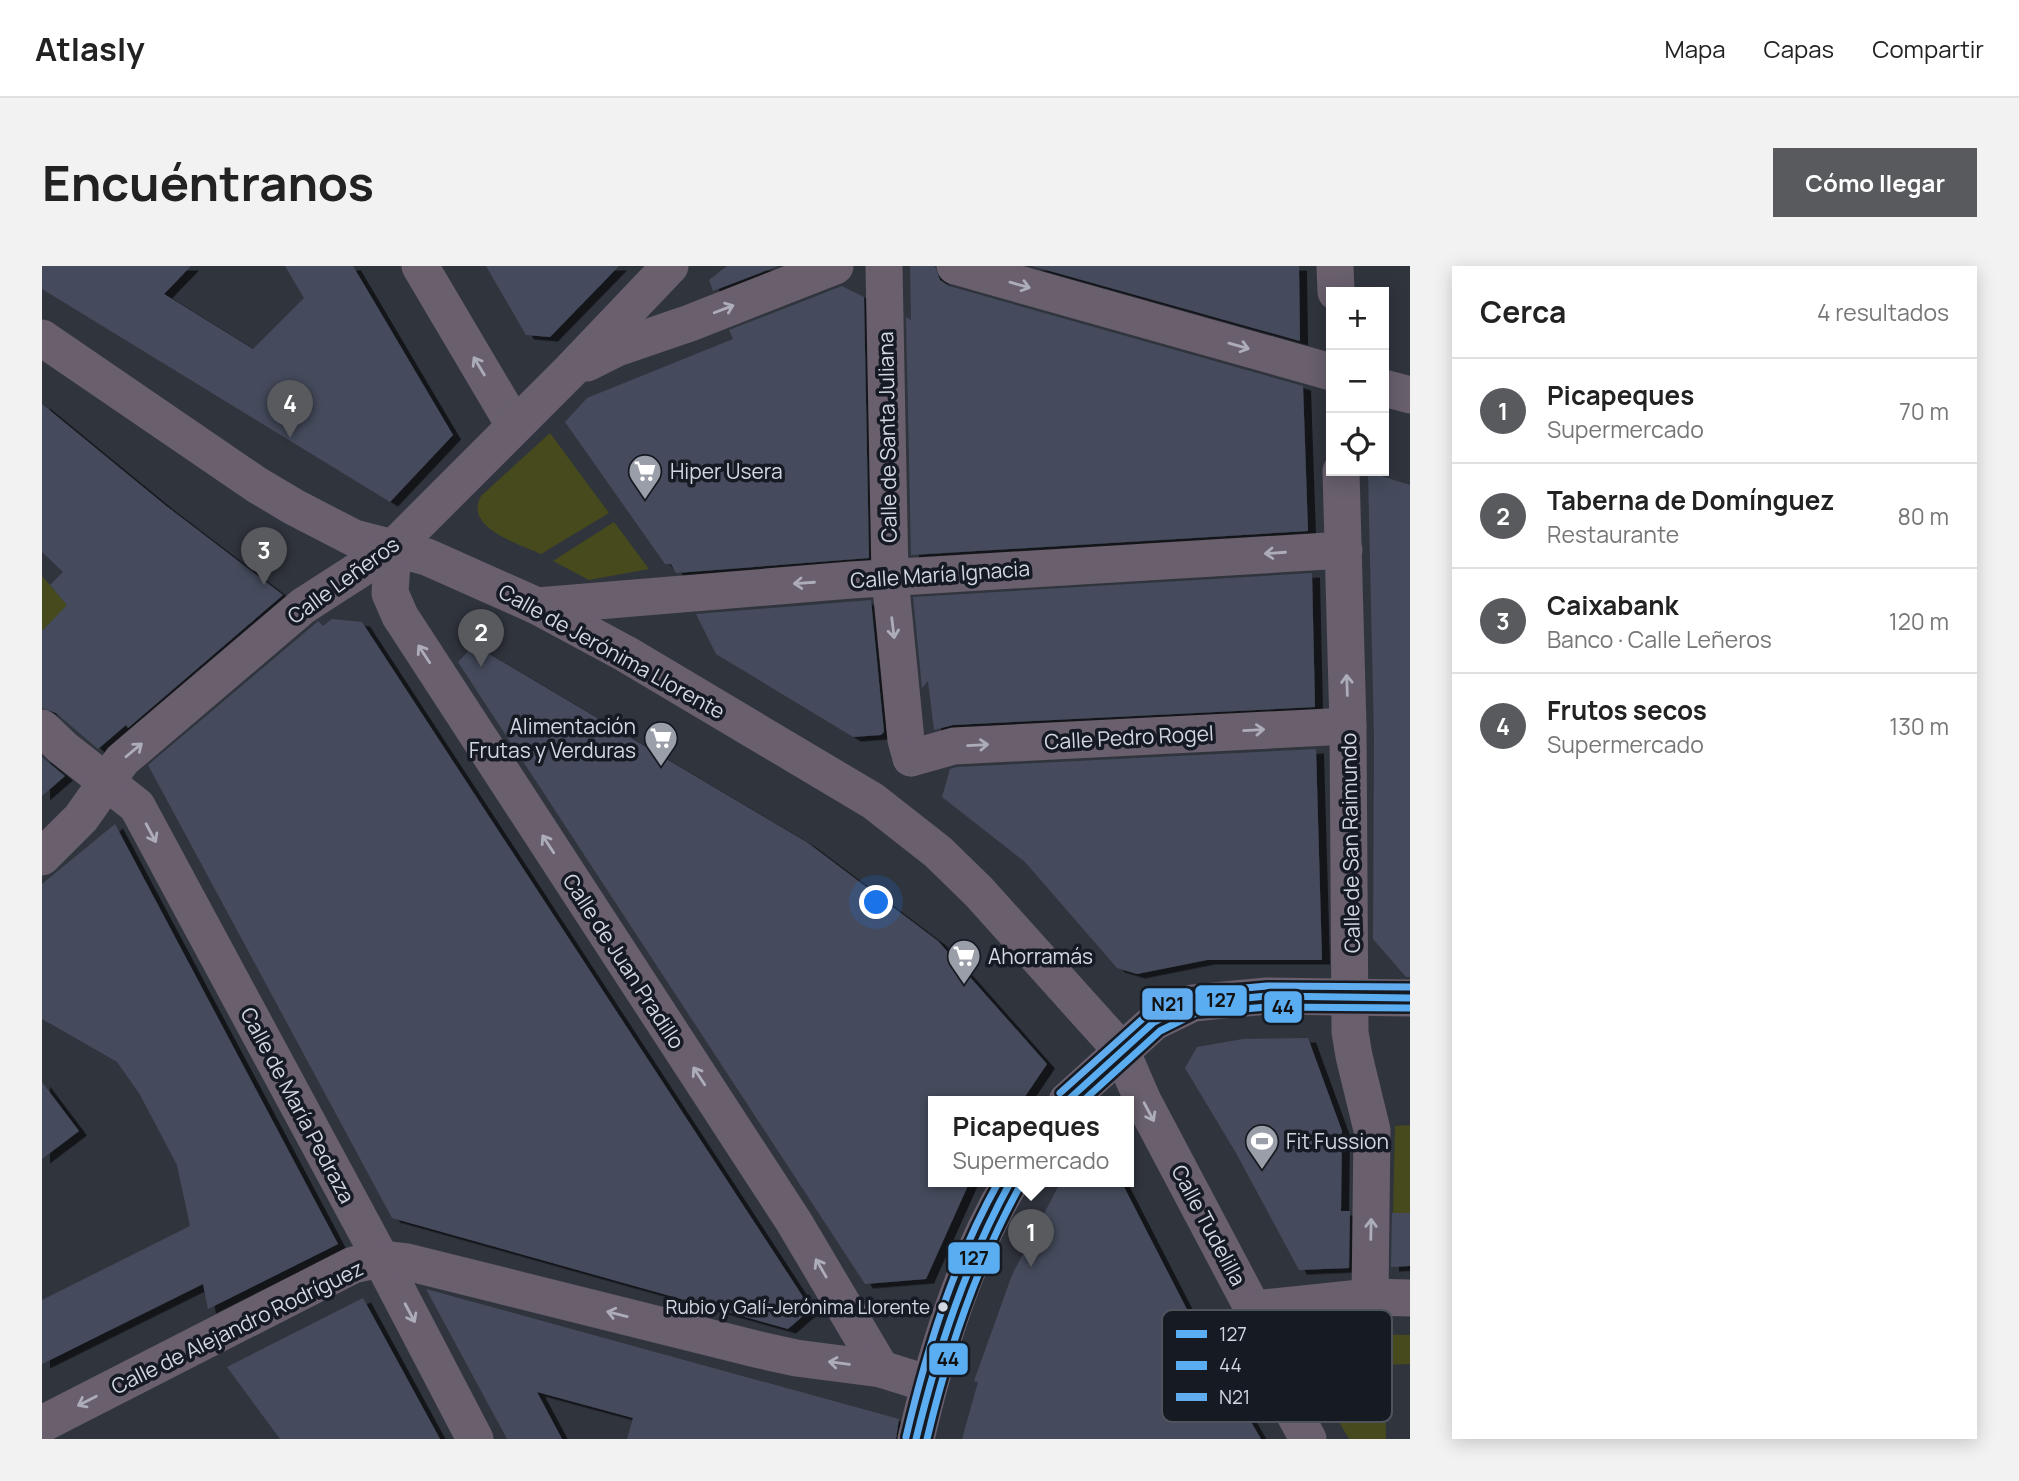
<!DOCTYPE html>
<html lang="es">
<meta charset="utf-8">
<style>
:root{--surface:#fff;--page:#f2f2f2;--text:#222;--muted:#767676;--line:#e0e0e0;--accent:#585a5e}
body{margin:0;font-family:Manrope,sans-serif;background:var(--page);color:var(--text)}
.controls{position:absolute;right:21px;top:21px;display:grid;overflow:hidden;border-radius:0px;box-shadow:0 4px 18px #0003}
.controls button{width:63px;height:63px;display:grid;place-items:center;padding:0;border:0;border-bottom:2px solid var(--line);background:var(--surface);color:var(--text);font:35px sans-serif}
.you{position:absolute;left:835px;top:637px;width:24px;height:24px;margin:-18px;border:5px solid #fff;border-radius:50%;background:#1a73e8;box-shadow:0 0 0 10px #1a73e833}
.badge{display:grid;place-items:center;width:46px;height:46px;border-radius:50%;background:var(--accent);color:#fff;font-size:23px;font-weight:700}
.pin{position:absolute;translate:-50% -58px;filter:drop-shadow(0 2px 4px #0008)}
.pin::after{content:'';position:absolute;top:37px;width:24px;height:21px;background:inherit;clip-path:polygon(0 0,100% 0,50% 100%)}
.popup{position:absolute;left:886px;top:830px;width:206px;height:91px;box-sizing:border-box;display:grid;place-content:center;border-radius:0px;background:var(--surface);filter:drop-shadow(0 2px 5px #0005);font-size:23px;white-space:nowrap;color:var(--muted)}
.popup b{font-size:26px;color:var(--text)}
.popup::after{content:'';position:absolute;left:50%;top:100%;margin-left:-14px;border:14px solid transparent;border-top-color:var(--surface)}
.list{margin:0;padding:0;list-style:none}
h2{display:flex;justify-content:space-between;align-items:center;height:91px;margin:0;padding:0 28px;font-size:30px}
h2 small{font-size:23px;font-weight:400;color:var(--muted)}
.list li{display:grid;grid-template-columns:46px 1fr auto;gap:21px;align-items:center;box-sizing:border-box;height:105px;padding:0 28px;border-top:2px solid var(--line)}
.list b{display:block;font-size:26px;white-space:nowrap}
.list p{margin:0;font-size:23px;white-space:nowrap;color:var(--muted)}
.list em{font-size:23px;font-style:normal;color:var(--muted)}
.icon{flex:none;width:38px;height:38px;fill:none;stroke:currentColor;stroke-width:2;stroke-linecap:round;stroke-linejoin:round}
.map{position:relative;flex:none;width:1368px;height:1173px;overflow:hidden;border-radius:0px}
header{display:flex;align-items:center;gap:42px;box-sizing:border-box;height:98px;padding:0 35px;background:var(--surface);border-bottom:2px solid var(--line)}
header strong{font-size:33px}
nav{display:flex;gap:38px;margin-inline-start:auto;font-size:24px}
.intro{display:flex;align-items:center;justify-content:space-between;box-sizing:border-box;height:168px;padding:0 42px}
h1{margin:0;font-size:49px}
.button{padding:18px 32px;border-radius:0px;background:var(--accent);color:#fff;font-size:24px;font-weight:700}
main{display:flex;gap:42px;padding:0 42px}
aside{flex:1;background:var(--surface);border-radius:0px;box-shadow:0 4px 18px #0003}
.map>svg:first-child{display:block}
.green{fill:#464a1c}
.building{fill:#454b5c;filter:url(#shadow)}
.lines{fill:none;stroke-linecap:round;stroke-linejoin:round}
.street{stroke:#695f6d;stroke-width:37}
.bus-1-casing{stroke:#161a22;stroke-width:12}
.bus-2-casing{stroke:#161a22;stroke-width:12}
.bus-3-casing{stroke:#161a22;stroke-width:12}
.bus-1{stroke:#5aadf0;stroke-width:7}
.bus-2{stroke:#5aadf0;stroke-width:7}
.bus-3{stroke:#60acee;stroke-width:7}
.oneway{stroke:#adadb9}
.bus-dot{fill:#d2d7e2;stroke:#161a22;stroke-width:2.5}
.labels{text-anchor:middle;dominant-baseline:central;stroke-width:7;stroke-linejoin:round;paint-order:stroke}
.bus-label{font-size:19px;fill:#d2d7e2;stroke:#161a22;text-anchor:end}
.street-label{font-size:21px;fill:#d2d7e2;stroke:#161a22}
.poi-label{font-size:21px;fill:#d2d7e2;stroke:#161a22;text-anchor:start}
.key{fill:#161a22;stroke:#4e535c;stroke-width:2}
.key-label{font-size:19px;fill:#d2d7e2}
.line-badge{stroke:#161a22;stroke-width:2.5}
.pale-badge-label{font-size:19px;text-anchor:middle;font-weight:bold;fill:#111}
</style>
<header>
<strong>Atlasly</strong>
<nav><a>Mapa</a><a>Capas</a><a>Compartir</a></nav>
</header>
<div class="intro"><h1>Encuéntranos</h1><a class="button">Cómo llegar</a></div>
<main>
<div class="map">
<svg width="1368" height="1173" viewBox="0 0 1368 1173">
<defs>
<filter id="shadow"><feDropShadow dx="8" dy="4.5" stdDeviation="0" flood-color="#0009"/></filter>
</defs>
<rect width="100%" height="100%" fill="#30343d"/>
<g class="green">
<path d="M508 167 567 247 499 288C478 278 421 262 439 230Z"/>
<path d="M572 256 607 303 547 314 511 295Z"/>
<path d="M0 310 26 340 0 365Z"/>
<path d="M1368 859V947H1351L1353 860Z"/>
<path d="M1306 1068 1368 1069V1098L1343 1099 1344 1173H1307L1260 1093Z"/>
</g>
<g class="building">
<path d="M0 0H149L122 28 211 83 262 32 243 0H311L411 169 348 236 0 23Z"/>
<path d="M444 0H577L508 71 484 69Z"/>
<path d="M685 0H736L671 25 667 14Z"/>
<path d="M868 0H893L898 14 907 20 1261 120 1266 265 869 289 864 51 869 54Z"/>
<path d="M990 0H1257L1258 75Z"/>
<path d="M800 20 822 31 827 292 634 307 629 298H623L523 156 545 132 691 73 687 64Z"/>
<path d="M0 138 123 239 241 329 86 462 84 459 56 483 14 447 0 442V365L25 339 8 319 21 306 0 286Z"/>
<path d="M1326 206 1368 219V711H1364L1331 673 1332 471Z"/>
<path d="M1270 307 1273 441 911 459 892 464 886 415 880 422 871 331Z"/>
<path d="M829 334 842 466 839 469 811 471 674 388 654 348Z"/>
<path d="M290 353 320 356 769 1043 746 1063 350 952 106 499 274 357 276 355 281 360Z"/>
<path d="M432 379 766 577 896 675 1005 798 980 835H891V915H928L884 1013 823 1018 416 396Z"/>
<path d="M1274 483 1280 694H1165L1095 708 1075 702 983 596 900 531 908 503 915 501Z"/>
<path d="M0 491 23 510 0 530Z"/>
<path d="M73 558 296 978 166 1043 161 1018 0 1098V1034L148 960 135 899 97 827 75 796 0 753V618Z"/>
<path d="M1266 772 1300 865 1299 945H1308L1307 1002 1257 1004 1194 887 1143 802 1155 781 1201 773Z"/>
<path d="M0 816 37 865 0 893Z"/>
<path d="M1019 915H1079L1155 1063 1219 1173H920L936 1116 932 1115 970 1009Z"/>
<path d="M1350 947H1368V1000L1349 1001Z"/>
<path d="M384 1023 857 1153 854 1173H585L591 1152 495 1126 520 1173H465Z"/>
<path d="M321 1032 398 1173H238L185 1101Z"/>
</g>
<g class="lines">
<g class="street">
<path d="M378 0 472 159"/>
<path d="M842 0 848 312 864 474 869 492"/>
<path d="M913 0 1289 106"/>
<path d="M1293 0 1294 26"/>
<path d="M0 72 215 219 252 241 312 272 385 291 495 340 584 388 831 535 896 586 937 626 1079 784 1101 835 1211 1043 1220 1088 1266 1173"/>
<path d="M545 97 575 82 648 57 793 0"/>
<path d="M1342 122 1368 129"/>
<path d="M1299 205 1306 460 1308 766 1312 790 1330 864 1328 1031"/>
<path d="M351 282 348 327 358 350 752 956 839 1103"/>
<path d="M495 340 809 314 1302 284"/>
<path d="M0 462 21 482 95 540 339 993 433 1173"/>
<path d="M869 492 912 480 1306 460"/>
<path d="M0 591 39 552 80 494 261 340 351 282 528 105 628 0"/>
<path d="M1025 835 1112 756 1151 737 1225 730 1368 732"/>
<path d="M1211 1043 1328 1031 1368 1032"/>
<path d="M0 1158 311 999 339 993 365 996 718 1084 754 1092 839 1103 887 1118"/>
<path d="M874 1173C894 1086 923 992 969 915"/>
</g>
<defs>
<g id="bus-1">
<path d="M1025 835 1112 756 1151 737 1225 730 1368 732"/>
<path d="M874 1173C896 1083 924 997 969 915"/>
</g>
<g id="bus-2">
<path d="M1041 835 1118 765 1154 747 1225 741 1368 742"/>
<path d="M885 1173C906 1084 934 1000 978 920"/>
</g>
<g id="bus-3">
<path d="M1018 827 1106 748 1148 727 1225 720 1368 721"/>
<path d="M864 1171C885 1082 912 995 957 915"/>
</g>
</defs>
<use href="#bus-1" class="bus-1-casing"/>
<use href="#bus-2" class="bus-2-casing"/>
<use href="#bus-3" class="bus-3-casing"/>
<use href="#bus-1" class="bus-1"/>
<use href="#bus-2" class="bus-2"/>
<use href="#bus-3" class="bus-3"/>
</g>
<defs><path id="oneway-shaft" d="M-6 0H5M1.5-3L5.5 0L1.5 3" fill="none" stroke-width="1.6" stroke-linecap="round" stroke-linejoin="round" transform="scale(1.75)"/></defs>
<g class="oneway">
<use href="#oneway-shaft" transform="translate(978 19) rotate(16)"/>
<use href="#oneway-shaft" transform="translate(682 43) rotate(-21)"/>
<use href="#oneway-shaft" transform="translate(1197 80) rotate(16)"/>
<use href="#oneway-shaft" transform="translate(437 100) rotate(-121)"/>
<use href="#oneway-shaft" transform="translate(1233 287) rotate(176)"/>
<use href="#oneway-shaft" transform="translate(762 317) rotate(176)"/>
<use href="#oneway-shaft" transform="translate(851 362) rotate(83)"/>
<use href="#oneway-shaft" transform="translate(382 388) rotate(-123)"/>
<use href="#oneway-shaft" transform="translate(1305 419) rotate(-92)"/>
<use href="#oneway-shaft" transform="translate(1212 464) rotate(-3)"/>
<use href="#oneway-shaft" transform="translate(936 479) rotate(-3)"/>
<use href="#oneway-shaft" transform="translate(92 484) rotate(-40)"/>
<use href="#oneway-shaft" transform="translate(109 567) rotate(62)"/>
<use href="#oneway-shaft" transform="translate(506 578) rotate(-123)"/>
<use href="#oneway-shaft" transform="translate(657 810) rotate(-123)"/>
<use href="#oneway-shaft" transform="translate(1107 846) rotate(62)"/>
<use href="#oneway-shaft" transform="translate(1329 963) rotate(-89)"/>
<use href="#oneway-shaft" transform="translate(779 1002) rotate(-120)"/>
<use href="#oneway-shaft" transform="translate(368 1047) rotate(62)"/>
<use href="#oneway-shaft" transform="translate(575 1048) rotate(-166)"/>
<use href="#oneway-shaft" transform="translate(797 1097) rotate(-173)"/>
<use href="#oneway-shaft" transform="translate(45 1135) rotate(153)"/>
</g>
<defs>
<symbol id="supermarket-pin" viewBox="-11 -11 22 30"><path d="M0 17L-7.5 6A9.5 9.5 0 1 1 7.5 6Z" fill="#999ea8" stroke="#161a22"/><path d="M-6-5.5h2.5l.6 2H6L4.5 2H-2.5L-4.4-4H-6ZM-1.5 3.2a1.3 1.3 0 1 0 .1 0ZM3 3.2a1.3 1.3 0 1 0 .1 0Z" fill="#fff"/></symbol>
<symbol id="stadium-pin" viewBox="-11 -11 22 30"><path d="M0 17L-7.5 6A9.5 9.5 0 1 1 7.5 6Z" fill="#999ea8" stroke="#161a22"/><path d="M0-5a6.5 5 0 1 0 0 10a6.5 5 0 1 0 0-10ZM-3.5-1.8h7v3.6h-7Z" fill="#fff"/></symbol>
</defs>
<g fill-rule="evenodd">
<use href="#supermarket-pin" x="584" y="186" width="38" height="52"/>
<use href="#supermarket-pin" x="600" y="453" width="38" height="52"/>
<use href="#supermarket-pin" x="903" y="671" width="38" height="52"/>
<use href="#stadium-pin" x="1201" y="856" width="38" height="52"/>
</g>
<circle class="bus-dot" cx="901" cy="1041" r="6"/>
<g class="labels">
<g class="bus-label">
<text x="888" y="1041">Rubio y Galí-Jerónima Llorente</text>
</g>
<g class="street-label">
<text transform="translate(845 171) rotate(-91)">Calle de Santa Juliana</text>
<text transform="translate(898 308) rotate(-4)">Calle María Ignacia</text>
<text transform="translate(301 314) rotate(-36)">Calle Leñeros</text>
<text transform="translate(570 385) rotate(29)">Calle de Jerónima Llorente</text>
<text transform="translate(1087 471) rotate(-3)">Calle Pedro Rogel</text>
<text transform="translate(1308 577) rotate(-91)">Calle de San Raimundo</text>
<text transform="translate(582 695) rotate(57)">Calle de Juan Pradillo</text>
<text transform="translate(256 839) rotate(62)">Calle de María Pedraza</text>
<text transform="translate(1167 959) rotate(62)">Calle Tudelilla</text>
<text transform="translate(195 1061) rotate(-26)">Calle de Alejandro Rodríguez</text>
</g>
<g class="poi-label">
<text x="628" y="205">Hiper Usera</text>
<text x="594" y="460" text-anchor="end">Alimentación<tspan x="594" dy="24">Frutas y Verduras</tspan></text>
<text x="946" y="690">Ahorramás</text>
<text x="1244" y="875">Fit Fussion</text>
</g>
</g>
<rect x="1120" y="1044" width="230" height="112" rx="10" class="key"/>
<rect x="1134" y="1064" width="31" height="8" fill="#5aadf0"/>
<rect x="1134" y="1095" width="31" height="9" fill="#5aadf0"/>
<rect x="1134" y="1127" width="31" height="8" fill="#60acee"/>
<g class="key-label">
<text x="1177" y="1075">127</text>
<text x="1177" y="1106">44</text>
<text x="1177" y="1138">N21</text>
</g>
<g class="line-badge">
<rect x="1152" y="718" width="54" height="33" rx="7" fill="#5aadf0"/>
<rect x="1099" y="721" width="53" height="34" rx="7" fill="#60acee"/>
<rect x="1221" y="724" width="40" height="34" rx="7" fill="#5aadf0"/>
<rect x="905" y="975" width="54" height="34" rx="7" fill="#5aadf0"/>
<rect x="886" y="1076" width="41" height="34" rx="7" fill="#5aadf0"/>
</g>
<g class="pale-badge-label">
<text x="1179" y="741">127</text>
<text x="1126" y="745">N21</text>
<text x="1241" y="748">44</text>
<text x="932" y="999">127</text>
<text x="906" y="1100">44</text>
</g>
</svg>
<div class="controls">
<button>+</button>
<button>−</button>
<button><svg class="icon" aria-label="locate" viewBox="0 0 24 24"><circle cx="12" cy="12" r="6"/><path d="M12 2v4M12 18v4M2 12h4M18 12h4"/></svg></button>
</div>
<div class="you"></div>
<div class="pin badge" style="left:989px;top:1001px">1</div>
<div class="popup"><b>Picapeques</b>Supermercado</div>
<div class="pin badge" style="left:439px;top:401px">2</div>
<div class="pin badge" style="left:222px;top:319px">3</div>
<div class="pin badge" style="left:248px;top:172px">4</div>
</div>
<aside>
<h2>Cerca<small>4 resultados</small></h2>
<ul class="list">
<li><span class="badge">1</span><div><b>Picapeques</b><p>Supermercado</p></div><em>70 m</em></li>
<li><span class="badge">2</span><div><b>Taberna de Domínguez</b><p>Restaurante</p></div><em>80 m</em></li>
<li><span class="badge">3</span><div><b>Caixabank</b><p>Banco · Calle Leñeros</p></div><em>120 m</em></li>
<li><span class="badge">4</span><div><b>Frutos secos</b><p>Supermercado</p></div><em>130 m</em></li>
</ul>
</aside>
</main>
